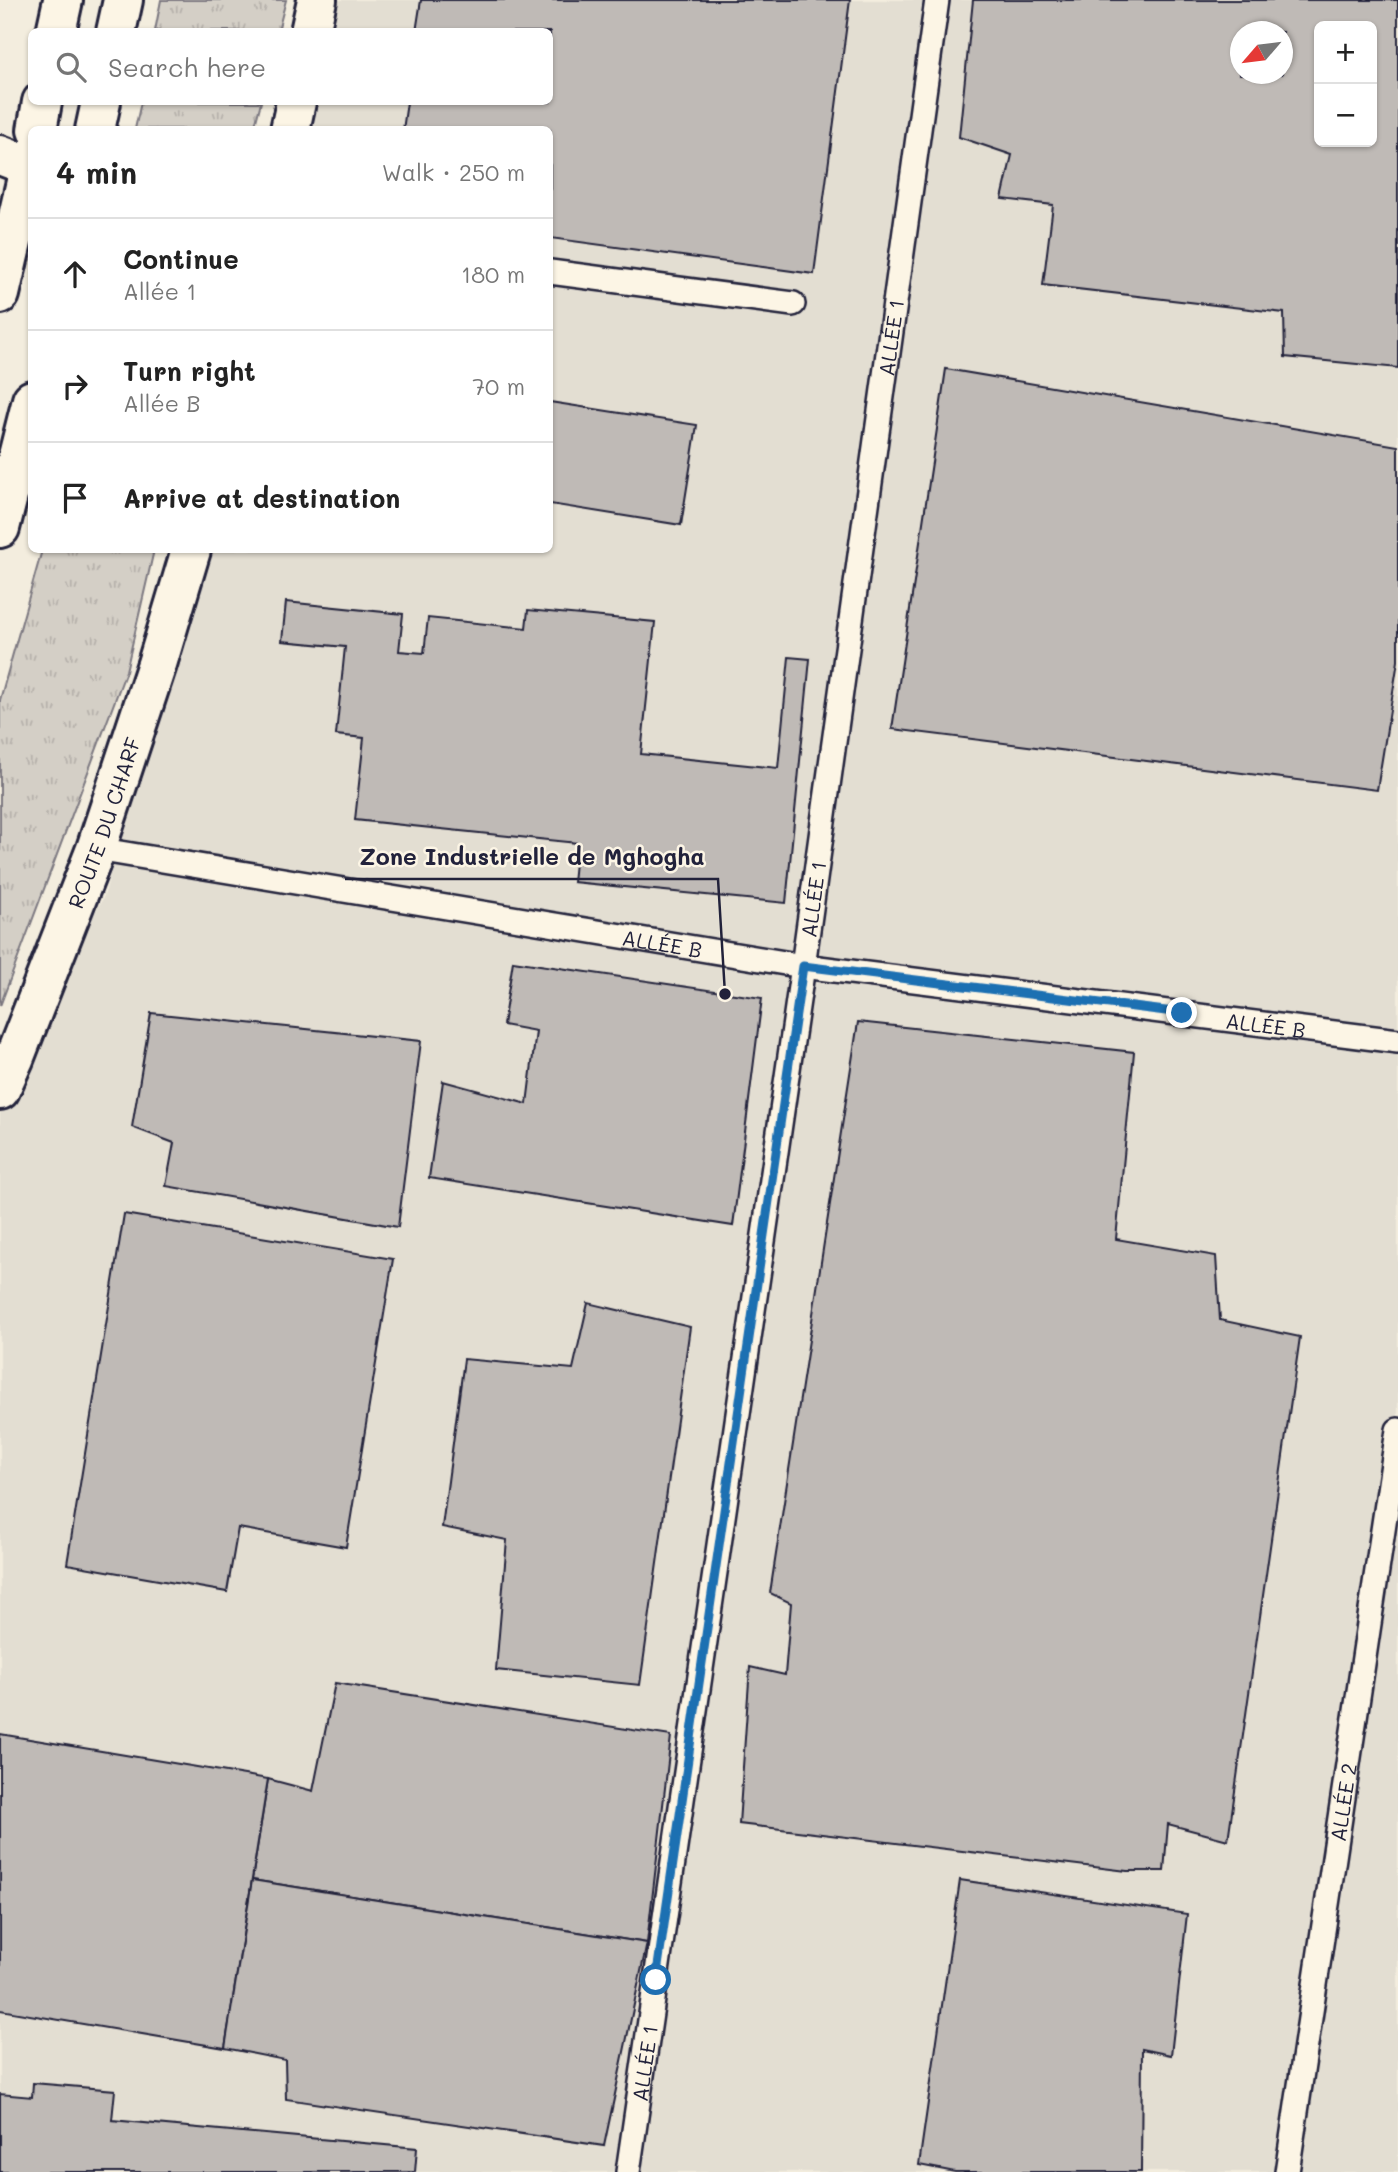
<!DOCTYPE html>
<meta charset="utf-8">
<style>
:root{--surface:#fff;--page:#f6f6f6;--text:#222;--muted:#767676;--line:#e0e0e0}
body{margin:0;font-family:Mali,sans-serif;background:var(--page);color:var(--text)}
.controls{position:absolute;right:21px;top:21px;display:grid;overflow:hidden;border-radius:10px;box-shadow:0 2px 5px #0004}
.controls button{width:63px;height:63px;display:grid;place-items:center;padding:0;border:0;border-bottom:2px solid var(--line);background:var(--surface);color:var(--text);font:35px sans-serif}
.compass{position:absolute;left:1230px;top:21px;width:63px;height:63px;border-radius:50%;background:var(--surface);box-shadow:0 2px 5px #0004;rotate:242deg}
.stop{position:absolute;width:21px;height:21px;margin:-16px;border:5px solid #1f6fb2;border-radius:50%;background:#fff}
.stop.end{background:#1f6fb2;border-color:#fff;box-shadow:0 2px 7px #0008}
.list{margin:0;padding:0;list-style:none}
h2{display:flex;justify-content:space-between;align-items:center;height:91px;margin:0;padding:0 28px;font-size:30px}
h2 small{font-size:23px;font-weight:400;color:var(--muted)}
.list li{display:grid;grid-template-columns:46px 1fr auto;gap:21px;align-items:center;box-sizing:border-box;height:112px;padding:0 28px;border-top:2px solid var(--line)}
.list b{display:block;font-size:26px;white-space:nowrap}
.list p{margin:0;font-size:23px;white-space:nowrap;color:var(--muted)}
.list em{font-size:23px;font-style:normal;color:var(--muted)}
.icon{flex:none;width:38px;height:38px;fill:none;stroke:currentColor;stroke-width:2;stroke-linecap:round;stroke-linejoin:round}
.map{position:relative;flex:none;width:1398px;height:2172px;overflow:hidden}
.search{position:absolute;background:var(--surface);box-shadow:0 2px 5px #0004;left:28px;top:28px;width:525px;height:77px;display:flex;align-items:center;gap:18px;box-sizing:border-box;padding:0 24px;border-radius:10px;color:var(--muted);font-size:26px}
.panel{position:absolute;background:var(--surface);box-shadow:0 2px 5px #0004;left:28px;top:126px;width:525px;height:427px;border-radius:10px}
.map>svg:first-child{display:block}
.built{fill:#e3ded2;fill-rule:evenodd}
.grass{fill:url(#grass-tufts);stroke:#7b7880;stroke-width:2}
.building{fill:#bfbab6;stroke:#22223b;stroke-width:2;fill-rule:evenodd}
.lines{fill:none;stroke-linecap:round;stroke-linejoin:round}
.service-casing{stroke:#22223b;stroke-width:28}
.minor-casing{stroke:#22223b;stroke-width:44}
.tertiary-casing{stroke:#22223b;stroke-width:44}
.trunk-casing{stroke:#22223b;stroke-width:44}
.service{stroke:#fcf5e5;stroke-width:23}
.minor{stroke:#fcf5e5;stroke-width:38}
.tertiary{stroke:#fcf5e5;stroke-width:38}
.trunk{stroke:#fcf5e5;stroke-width:38}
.route{stroke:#1f6fb2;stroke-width:9}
.labels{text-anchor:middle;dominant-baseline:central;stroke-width:5;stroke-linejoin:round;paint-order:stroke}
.street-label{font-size:21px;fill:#22223b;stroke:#fcf5e5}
.leader{fill:none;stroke:#22223b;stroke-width:2.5}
.callout-dot{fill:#22223b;stroke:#fcf5e5;stroke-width:2.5}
.callout-label{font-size:23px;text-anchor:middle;font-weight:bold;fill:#22223b;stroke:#fcf5e5;stroke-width:5;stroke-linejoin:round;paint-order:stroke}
</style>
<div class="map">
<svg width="1398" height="2172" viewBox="0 0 1398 2172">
<defs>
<pattern id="grass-tufts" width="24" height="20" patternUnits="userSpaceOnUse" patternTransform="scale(1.75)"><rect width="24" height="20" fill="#d4cfc6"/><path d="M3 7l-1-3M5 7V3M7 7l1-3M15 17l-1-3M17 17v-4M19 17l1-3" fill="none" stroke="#b6b1ab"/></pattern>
</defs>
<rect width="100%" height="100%" fill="#f3edde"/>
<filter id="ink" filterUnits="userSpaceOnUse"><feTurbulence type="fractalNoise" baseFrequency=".0143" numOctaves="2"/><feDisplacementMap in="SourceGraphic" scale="14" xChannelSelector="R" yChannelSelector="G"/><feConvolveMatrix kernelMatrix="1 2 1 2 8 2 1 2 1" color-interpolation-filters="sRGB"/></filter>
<g filter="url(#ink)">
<path class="built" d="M328 0H1398V2172H0V1092L104 896 206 550H550V130L314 129 317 102H550V32L325 31ZM1319 26H1372V142H1319ZM1240 32H1282V74H1240Z"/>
<g class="grass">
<path d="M161 0H286L278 31H155Z"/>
<path d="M141 102H261L254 129H135Z"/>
<path d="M42 550H154L126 671 0 1006V700Z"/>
</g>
<g class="building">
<path d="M421 0H850L814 274 550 238V130H403L407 102H550V32H416Z"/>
<path d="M973 0H1398V368L1285 357 1284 313 1043 285 1053 205 1002 199 1012 155 959 137ZM1319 26H1372V142H1319ZM1240 32H1282V74H1240Z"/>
<path d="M946 369 1398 446V661L1377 790 892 729Z"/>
<path d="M550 402 697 425 681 525 550 504Z"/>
<path d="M286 602 403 614 399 651 424 653 428 618 526 628 528 610 655 622 641 754 778 768 789 657 810 659 786 903 573 882 577 843 355 820 364 738 336 735 345 647 282 641Z"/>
<path d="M513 961 762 998 733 1226 429 1178 443 1081 527 1104 536 1031 503 1025Z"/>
<path d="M151 1013 421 1041 398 1227 166 1186 174 1143 132 1127Z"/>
<path d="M858 1022 1134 1052 1116 1239 1216 1256 1220 1320 1300 1337 1228 1840 1168 1824 1164 1871H1127L739 1824 750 1667 785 1675 791 1603 770 1593Z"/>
<path d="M124 1214 393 1259 346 1547 238 1528 227 1592 67 1564Z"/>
<path d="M588 1303 690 1327 640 1685 496 1670 507 1540 442 1527 464 1359 573 1369Z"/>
<path d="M335 1683 671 1736 647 1943 252 1880 268 1779 313 1791Z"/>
<path d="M0 1734 268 1779 225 2048 0 2010Z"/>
<path d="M252 1880 647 1943 604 2146 286 2099 285 2060 225 2048Z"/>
<path d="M960 1880 1187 1914 1171 2055 1142 2049 1141 2172H955L919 2165Z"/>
<path d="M33 2083 115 2090 112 2120 417 2148 415 2172H0V2094L32 2097Z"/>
</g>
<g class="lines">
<defs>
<g id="service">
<path d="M550 272 793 304"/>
<path id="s1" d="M96 849 803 966 1398 1041"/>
<path id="s2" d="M628 2172 803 966 937 0"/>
<path id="s3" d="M1287 2172 1398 1430"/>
</g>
<path id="minor" d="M0 155 29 166"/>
<g id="tertiary">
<path d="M310 32 317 0"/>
<path d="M290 130 296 102"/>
<path id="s4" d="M0 1090 14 1059 96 849 157 664 191 550"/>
</g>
<g id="trunk">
<path d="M56 32 63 0"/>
<path d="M116 32 123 0"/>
<path d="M37 130 42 102"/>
<path d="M95 130 101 102"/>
<path d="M0 294 32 156"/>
<path d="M0 528 32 400"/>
</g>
</defs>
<use href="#service" class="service-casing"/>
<use href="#minor" class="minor-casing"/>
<use href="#tertiary" class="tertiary-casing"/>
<use href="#trunk" class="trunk-casing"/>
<use href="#service" class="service"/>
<use href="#minor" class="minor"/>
<use href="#tertiary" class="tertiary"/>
<use href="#trunk" class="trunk"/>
</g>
</g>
<g class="lines" filter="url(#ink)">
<path class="route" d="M656 1980 803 966 1182 1013"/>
</g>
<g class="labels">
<g class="street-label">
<text stroke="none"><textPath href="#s2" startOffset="1853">ALLÉE 1</textPath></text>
<text stroke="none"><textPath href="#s4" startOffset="287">ROUTE DU CHARF</textPath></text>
<text stroke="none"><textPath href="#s2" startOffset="1286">ALLÉE 1</textPath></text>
<text stroke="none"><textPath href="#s1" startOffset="574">ALLÉE B</textPath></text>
<text stroke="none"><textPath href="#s1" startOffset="1183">ALLÉE B</textPath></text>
<text stroke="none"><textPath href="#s3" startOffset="374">ALLÉE 2</textPath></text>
<text stroke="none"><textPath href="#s2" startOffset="110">ALLÉE 1</textPath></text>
</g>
</g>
<path class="leader" d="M725 994L718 879H345"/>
<circle class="callout-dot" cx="725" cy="994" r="7"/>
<g class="callout-label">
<text x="532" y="865">Zone Industrielle de Mghogha</text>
</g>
</svg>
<div class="controls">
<button>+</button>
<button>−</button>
</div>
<svg class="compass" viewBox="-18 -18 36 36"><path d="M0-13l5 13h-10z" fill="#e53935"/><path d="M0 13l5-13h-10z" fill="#767676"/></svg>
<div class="stop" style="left:656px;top:1980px"></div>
<div class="stop end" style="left:1182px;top:1013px"></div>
<div class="search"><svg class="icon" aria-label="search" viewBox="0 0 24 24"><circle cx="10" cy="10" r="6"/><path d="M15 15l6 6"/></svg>Search here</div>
<section class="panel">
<h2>4 min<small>Walk · 250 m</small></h2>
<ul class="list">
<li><svg class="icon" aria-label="ahead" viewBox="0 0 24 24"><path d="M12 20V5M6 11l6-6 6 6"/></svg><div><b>Continue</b><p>Allée 1</p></div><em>180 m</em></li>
<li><svg class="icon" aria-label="right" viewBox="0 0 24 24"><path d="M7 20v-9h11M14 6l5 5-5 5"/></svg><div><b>Turn right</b><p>Allée B</p></div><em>70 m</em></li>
<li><svg class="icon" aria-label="arrive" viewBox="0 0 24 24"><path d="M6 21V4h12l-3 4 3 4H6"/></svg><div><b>Arrive at destination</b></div></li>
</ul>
</section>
</div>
